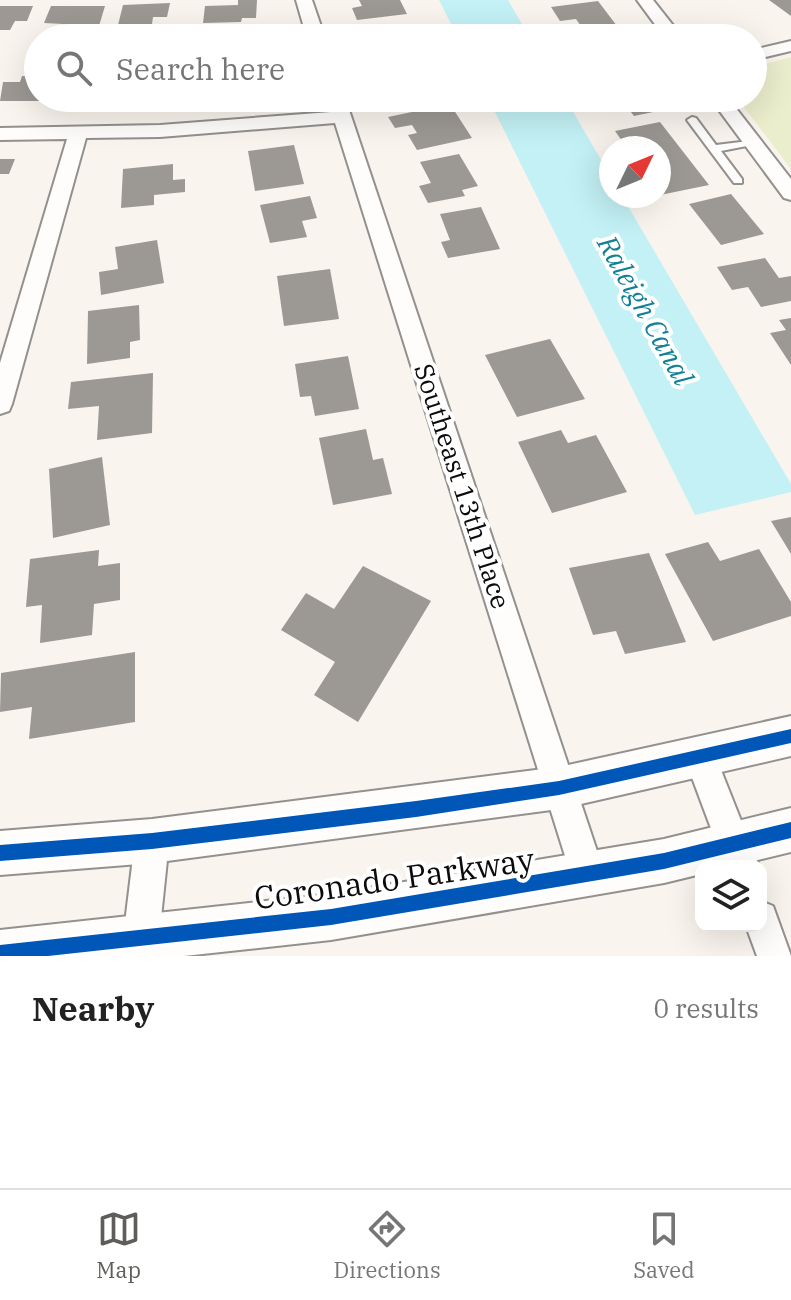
<!DOCTYPE html>
<style>
:root{--surface:#fff;--page:#f2f2f2;--text:#222;--muted:#767676;--line:#e0e0e0;--accent:#5f5d5a}
body{margin:0;font-family:"IBM Plex Serif",serif;background:var(--page);color:var(--text)}
.controls{position:absolute;right:24px;bottom:24px;display:grid;overflow:hidden;border-radius:16px;box-shadow:0 8px 32px #0002}
.controls button{width:72px;height:72px;display:grid;place-items:center;padding:0;border:0;border-bottom:2px solid var(--line);background:var(--surface);color:var(--text);font:40px sans-serif}
.compass{position:absolute;left:599px;top:136px;width:72px;height:72px;border-radius:50%;background:var(--surface);box-shadow:0 8px 32px #0002;rotate:47deg}
.list{margin:0;padding:0;list-style:none}
h2{display:flex;justify-content:space-between;align-items:center;height:104px;margin:0;padding:0 32px;font-size:34px}
h2 small{font-size:26px;font-weight:400;color:var(--muted)}
.icon{flex:none;width:44px;height:44px;fill:none;stroke:currentColor;stroke-width:2;stroke-linecap:round;stroke-linejoin:round}
.map{position:relative;flex:none;width:791px;height:956px;overflow:hidden}
.search{position:absolute;background:var(--surface);box-shadow:0 8px 32px #0002;left:24px;right:24px;top:24px;height:88px;display:flex;align-items:center;gap:20px;box-sizing:border-box;padding:0 28px;border-radius:44px;color:var(--muted);font-size:30px}
.sheet{height:232px;background:var(--surface)}
nav{display:flex;justify-content:space-around;align-items:center;box-sizing:border-box;height:112px;border-top:2px solid var(--line);background:var(--surface);font-size:22px;color:var(--muted)}
nav a{display:grid;justify-items:center;gap:4px}
nav .on{color:var(--accent)}
.map>svg:first-child{display:block}
.green{fill:#ebeecd}
.water{fill:#c3f1f5}
.building{fill:#9c9894}
.lines{fill:none;stroke-linecap:round;stroke-linejoin:round}
.service-casing{stroke:#93908d;stroke-width:4}
.minor-casing{stroke:#93908d;stroke-width:4}
.tertiary-casing{stroke:#93908d;stroke-width:4}
.service{fill:#fefdfc;fill-rule:evenodd}
.minor{fill:#fefdfc;fill-rule:evenodd}
.tertiary{fill:#fefdfc;fill-rule:evenodd}
.cycleway-casing{stroke:#fff;stroke-width:5}
.cycleway{fill:#0057b8;fill-rule:evenodd}
.labels{text-anchor:middle;dominant-baseline:central;stroke-width:8;stroke-linejoin:round;paint-order:stroke}
.street-label{font-size:26px;fill:#0b0b0b;stroke:#fff}
.water-label{font-size:28px;font-style:italic;fill:#128198;stroke:#fff}
.near-street-label{font-size:32px;fill:#0b0b0b;stroke:#fff}
</style>
<div class="map">
<svg width="791" height="956" viewBox="0 0 791 956">
<rect width="100%" height="100%" fill="#faf4ee"/>
<path class="green" d="M791 57V169L737 98H753V67Z"/>
<g class="water">
<path d="M439 0H508L530 38H458Z"/>
<path d="M488 98H565L611 177V196H622L791 484V492L695 515Z"/>
</g>
<g class="building">
<path d="M238 0H257L256 18H242L241 22 203 23 205 6 238 5Z"/>
<path d="M359 0H400L407 14 357 20 352 8 362 6Z"/>
<path d="M769 0H791V16Z"/>
<path d="M598 1 620 30 587 35 576 19 560 21 551 7Z"/>
<path d="M170 3 167 17H153L152 24 118 25 123 5Z"/>
<path d="M0 6H33L27 21H15L10 30H0Z"/>
<path d="M51 6H105L99 26 44 23Z"/>
<path d="M404 26 410 38H365L362 32Z"/>
<path d="M22 76 38 77V98H53L51 101H0L3 82H20Z"/>
<path d="M386 98H429V99L391 107Z"/>
<path d="M620 98H669L677 107 634 116Z"/>
<path d="M450 104 472 138 417 150 408 135 417 133 412 125 395 128 388 117Z"/>
<path d="M660 122 709 185 660 195 659 148H627L615 131Z"/>
<path d="M294 145 304 184 255 191 248 151Z"/>
<path d="M459 154 478 186 462 190 465 196 428 203 419 186 431 183 420 162Z"/>
<path d="M0 159H15L9 174H0Z"/>
<path d="M173 164V180L185 179V192L154 195V205L121 208 123 169Z"/>
<path d="M731 194 764 234 721 245 689 204Z"/>
<path d="M310 196 317 218 302 221 307 237 270 243 260 205Z"/>
<path d="M481 207 500 249 448 258 441 242 450 240 440 214Z"/>
<path d="M157 240 164 283 101 295 99 272 118 269 115 247Z"/>
<path d="M765 258 779 278 791 276V301L761 307 748 287 732 290 717 267Z"/>
<path d="M330 269 339 319 284 326 277 276Z"/>
<path d="M139 305 140 340 130 342V358L87 364 88 311Z"/>
<path d="M791 318V365L770 333 786 330 779 320Z"/>
<path d="M550 339 585 399 517 417 485 355Z"/>
<path d="M348 356 359 409 315 416 311 396 300 397 295 364Z"/>
<path d="M153 373 152 433 97 440 99 406 68 409 71 382Z"/>
<path d="M366 429 373 460 383 458 392 494 333 505 319 438Z"/>
<path d="M561 430 568 443 596 435 627 492 552 513 518 442Z"/>
<path d="M102 457 110 525 53 538 49 469Z"/>
<path d="M791 517V554L771 521Z"/>
<path d="M708 542 720 561 759 549 791 602V616L713 641 665 554Z"/>
<path d="M99 550 98 566 120 563V600L94 604 92 635 40 643 42 605 26 607 30 559Z"/>
<path d="M649 553 686 642 625 654 616 631 593 635 569 568Z"/>
<path d="M363 566 431 601 358 722 314 695 335 662 281 630 306 593 334 609Z"/>
<path d="M135 652V722L29 739 32 707 0 712 1 673Z"/>
</g>
<g class="lines">
<defs>
<path id="service" d="M692 117 696 118 716 145 757 140V144L721 151 742 179V183H734L687 120Z"/>
<g id="minor">
<path d="M296 0H312L325 38H307Z"/>
<path d="M637 0H653L683 38H665Z"/>
<path d="M791 41V51L753 60V50Z"/>
<path d="M327 98H345L605 875 600 887 588 892 576 887 571 875 335 123 160 137 86 138 12 404 9 411 0 414V363L67 139 0 140V128L160 125 331 112Z"/>
<path d="M710 98H728L791 179V200L784 198Z"/>
<path d="M700 740 711 745 759 866H725L684 756 689 745Z"/>
<path d="M152 824 164 829 169 841 157 956H121L135 841 140 829Z"/>
<path d="M761 901 773 906 791 956H757L746 926H761Z"/>
</g>
<g id="tertiary">
<path d="M791 716V756L559 809 152 863 0 875V831L152 819 559 767Z"/>
<path d="M791 808V852L733 866H701V874L664 883 331 940 184 956H0V930L331 894 664 839Z"/>
</g>
</defs>
<use href="#service" class="service-casing"/>
<use href="#minor" class="minor-casing"/>
<use href="#tertiary" class="tertiary-casing"/>
<use href="#service" class="service"/>
<use href="#minor" class="minor"/>
<use href="#tertiary" class="tertiary"/>
<defs>
<g id="cycleway">
<path d="M791 729V743L559 795 416 817 152 849 0 861V845L152 833 416 801 559 781Z"/>
<path d="M791 822V838L664 869 331 925 48 956H0V945L331 909 664 853Z"/>
</g>
</defs>
<use href="#cycleway" class="cycleway-casing"/>
<use href="#cycleway" class="cycleway"/>
</g>
<g class="labels">
<g class="street-label">
<text transform="translate(463 486) rotate(72)">Southeast 13th Place</text>
</g>
<g class="water-label">
<text transform="translate(646 310) rotate(61)">Raleigh Canal</text>
</g>
<g class="near-street-label">
<text transform="translate(394 878) rotate(-8)">Coronado Parkway</text>
</g>
</g>
</svg>
<div class="controls">
<button><svg class="icon" aria-label="layers" viewBox="0 0 24 24"><path d="M12 4l9 5-9 5-9-5zM3 14l9 5 9-5"/></svg></button>
</div>
<svg class="compass" viewBox="-18 -18 36 36"><path d="M0-13l5 13h-10z" fill="#e53935"/><path d="M0 13l5-13h-10z" fill="#767676"/></svg>
<div class="search"><svg class="icon" aria-label="search" viewBox="0 0 24 24"><circle cx="10" cy="10" r="6"/><path d="M15 15l6 6"/></svg>Search here</div>
</div>
<section class="sheet">
<h2>Nearby<small>0 results</small></h2>
<ul class="list">
</ul>
</section>
<nav>
<a class="on"><svg class="icon" aria-label="map" viewBox="0 0 24 24"><path d="M3 6l6-2 6 2 6-2v14l-6 2-6-2-6 2zM9 4v14M15 6v14"/></svg>Map</a>
<a><svg class="icon" aria-label="directions" viewBox="0 0 24 24"><path d="M12 3l9 9-9 9-9-9zM9 14v-3h6M13 9l2 2-2 2"/></svg>Directions</a>
<a><svg class="icon" aria-label="saved" viewBox="0 0 24 24"><path d="M7 4h10v16l-5-4-5 4z"/></svg>Saved</a>
</nav>
